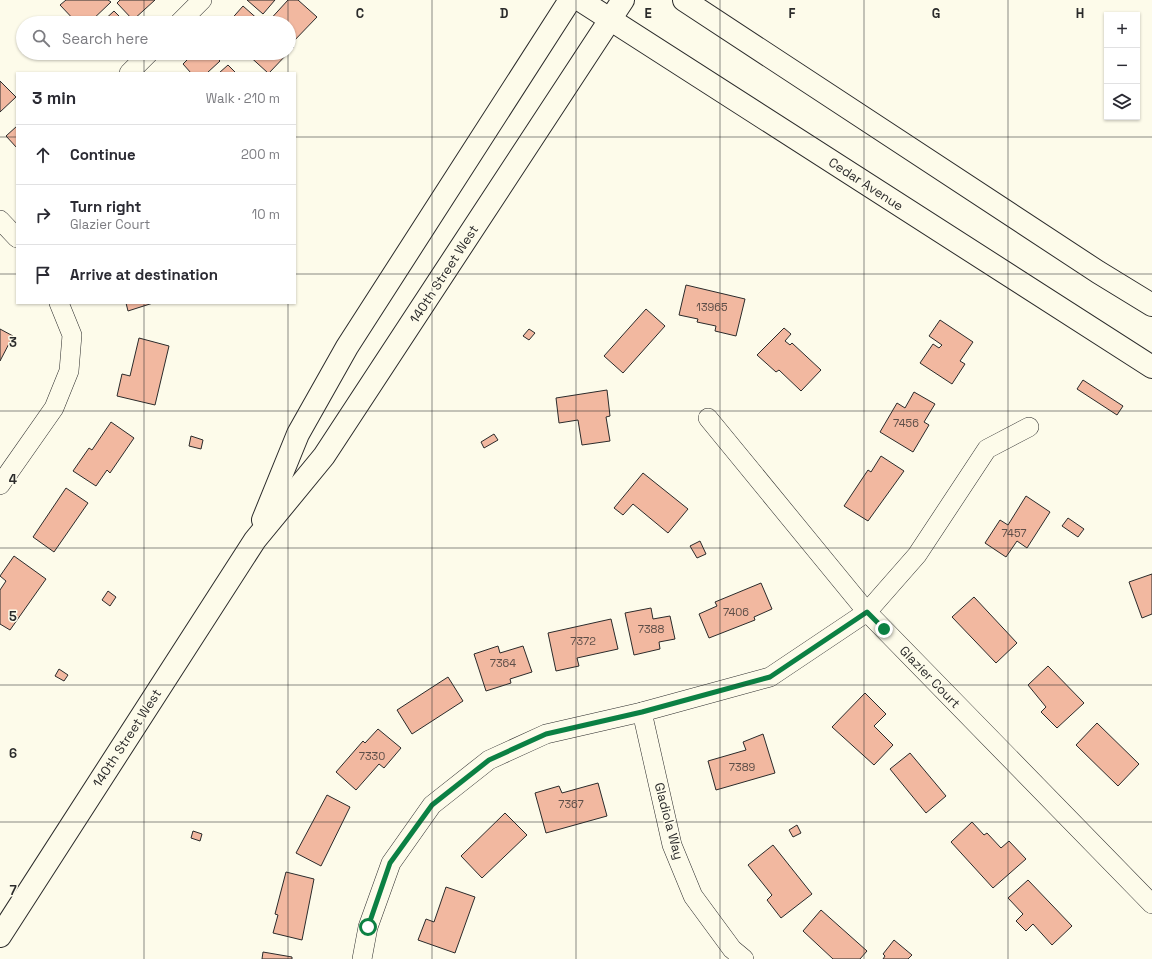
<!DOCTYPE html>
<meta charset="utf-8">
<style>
:root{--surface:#fff;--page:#f2f2f3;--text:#2b2b33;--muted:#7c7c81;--line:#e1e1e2}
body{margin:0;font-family:"Space Grotesk",sans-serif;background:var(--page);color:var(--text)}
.controls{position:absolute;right:12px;top:12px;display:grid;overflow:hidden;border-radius:0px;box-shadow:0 1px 3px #0004}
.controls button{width:36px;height:36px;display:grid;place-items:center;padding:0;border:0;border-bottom:1px solid var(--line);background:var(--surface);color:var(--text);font:20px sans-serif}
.stop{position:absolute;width:12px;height:12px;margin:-9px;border:3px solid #0b8043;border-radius:50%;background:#fff}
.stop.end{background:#0b8043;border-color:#fff;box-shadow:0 1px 4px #0008}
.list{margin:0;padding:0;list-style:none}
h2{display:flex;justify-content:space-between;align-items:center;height:52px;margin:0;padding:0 16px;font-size:17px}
h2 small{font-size:13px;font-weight:400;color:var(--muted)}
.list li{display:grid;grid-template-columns:26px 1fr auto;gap:12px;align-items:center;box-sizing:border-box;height:60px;padding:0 16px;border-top:1px solid var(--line)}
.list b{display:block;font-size:15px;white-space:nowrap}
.list p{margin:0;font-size:13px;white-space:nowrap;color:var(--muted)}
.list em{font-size:13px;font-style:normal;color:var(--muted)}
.icon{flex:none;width:22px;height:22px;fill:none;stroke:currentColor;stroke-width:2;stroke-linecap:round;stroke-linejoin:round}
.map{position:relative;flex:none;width:1152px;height:959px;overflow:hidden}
.search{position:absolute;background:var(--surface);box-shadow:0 1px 3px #0004;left:16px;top:16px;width:280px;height:44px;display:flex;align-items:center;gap:10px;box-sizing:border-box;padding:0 14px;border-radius:22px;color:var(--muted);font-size:15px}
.panel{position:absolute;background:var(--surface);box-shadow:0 1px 3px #0004;left:16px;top:72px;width:280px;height:232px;border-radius:0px}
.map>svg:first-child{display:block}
.building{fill:#f2b8a0;stroke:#2b2b2b}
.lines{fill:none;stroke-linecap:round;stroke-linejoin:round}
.street-casing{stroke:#2b2b2b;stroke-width:20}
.secondary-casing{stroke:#2b2b2b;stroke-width:24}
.highway-casing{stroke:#2b2b2b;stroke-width:24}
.street{stroke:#fdfbea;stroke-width:19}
.secondary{stroke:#fdfbea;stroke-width:22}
.highway{stroke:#fdfbea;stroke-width:22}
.route{stroke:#0b8043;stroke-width:5}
.grid{fill:none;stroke:#2b2b2b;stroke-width:1;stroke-opacity:0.55}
.labels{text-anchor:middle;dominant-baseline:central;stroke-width:3;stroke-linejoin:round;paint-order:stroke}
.number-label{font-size:11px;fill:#5d4e48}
.street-label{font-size:13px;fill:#2b2b2b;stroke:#fdfbea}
.grid-label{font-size:13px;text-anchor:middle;font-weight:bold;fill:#2b2b2b;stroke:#fdfbea;stroke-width:3;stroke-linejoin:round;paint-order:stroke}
</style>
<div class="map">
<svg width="1152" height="959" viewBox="0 0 1152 959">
<rect width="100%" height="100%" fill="#fdfbea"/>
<g class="building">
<path d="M66 0H108L111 2 89 23H77L60 5Z"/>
<path d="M120 0H155L133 20 117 3Z"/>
<path d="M247 0H275L263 14Z"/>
<path d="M288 0H298L317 17 291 44 294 47 289 52V23H267Z"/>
<path d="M243 6 261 22 260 23H228Z"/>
<path d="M114 11 126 23H101Z"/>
<path d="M194 53H212L220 61 207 73H191L183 64Z"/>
<path d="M246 53H288L269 73H268Z"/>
<path d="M228 65 236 73H219Z"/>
<path d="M0 81 16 97 0 112Z"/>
<path d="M17 126V148L6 136Z"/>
<path d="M686 285 745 299 736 336 715 331 716 326 697 322 698 319 679 315Z"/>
<path d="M126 303H153L128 311Z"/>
<path d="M646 309 665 326 623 373 604 356Z"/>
<path d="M940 320 973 342 960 361 965 364 952 384 920 363 933 344 939 348 942 345 929 336Z"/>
<path d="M784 328 791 334 785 341 790 345 792 343 821 370 801 391 779 370 776 372 757 355Z"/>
<path d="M0 329 13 336 0 361Z"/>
<path d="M529 329 535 333 529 340 523 336Z"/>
<path d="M139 338 169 346 155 405 117 396 122 374 130 376Z"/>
<path d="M1083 380 1123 406 1117 415 1077 389Z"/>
<path d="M607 390 610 416 606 417 610 441 582 445 578 420 559 423 556 398Z"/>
<path d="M914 392 935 404 924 422 929 425 913 452 880 432 897 403 905 408Z"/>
<path d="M111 422 134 438 110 473 107 470 96 486 73 471 89 448 92 450Z"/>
<path d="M494 434 498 440 484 448 481 442Z"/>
<path d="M191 436 203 440 201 449 189 446Z"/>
<path d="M881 456 904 471 868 521 844 506 868 470 871 472Z"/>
<path d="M643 473 688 509 668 533 633 504 623 515 614 508Z"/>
<path d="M66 488 88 503 54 552 33 537Z"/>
<path d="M1026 496 1050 512 1027 548 1017 541 1006 557 985 543 1000 520 1008 525Z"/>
<path d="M1068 518 1084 529 1078 537 1062 526Z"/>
<path d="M700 541 706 554 697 558 690 546Z"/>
<path d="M14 556 46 579 10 630 0 624V590L6 581 0 576Z"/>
<path d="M1152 574V614L1142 618 1129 582Z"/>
<path d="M761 583 772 609 754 617 755 620 709 638 699 614 717 606 715 602Z"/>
<path d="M108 591 116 597 110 606 102 600Z"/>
<path d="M974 597 1017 643 996 663 952 617Z"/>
<path d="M651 608 653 619 670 616 675 639 659 642 660 649 634 655 625 613Z"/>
<path d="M611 619 618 649 577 658 579 666 556 671 548 633Z"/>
<path d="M498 646 500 653 523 646 532 672 510 679 511 683 486 691 474 654Z"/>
<path d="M1048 666 1084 703 1057 728 1041 712 1046 707 1028 685Z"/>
<path d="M59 669 68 675 64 681 55 676Z"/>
<path d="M448 677 463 701 412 734 397 710Z"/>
<path d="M865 693 886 714 874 726 893 745 874 765 832 727Z"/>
<path d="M1097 723 1139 764 1118 786 1076 745Z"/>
<path d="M378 729 401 748 384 768 379 764 356 790 336 772 363 741 365 743Z"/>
<path d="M763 734 775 773 716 790 708 761 746 750 743 742Z"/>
<path d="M910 753 946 796 926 813 890 769Z"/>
<path d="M598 783 607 816 546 833 535 793 559 786 562 793Z"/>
<path d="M327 795 350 807 321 866 296 853Z"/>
<path d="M505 813 527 835 482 878 461 856Z"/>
<path d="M972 822 984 835 987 833 1001 848 1009 841 1026 859 993 888 951 842Z"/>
<path d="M797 825 801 833 793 837 789 830Z"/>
<path d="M193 831 202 834 200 841 191 838Z"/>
<path d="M773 845 812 894 781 918 767 900 772 895 748 865Z"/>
<path d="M286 872 314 879 302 940 273 933 278 915 275 914Z"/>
<path d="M1028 880 1072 926 1052 945 1033 924 1026 931 1016 921 1023 914 1008 898Z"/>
<path d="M446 887 475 897 455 953 418 940 426 919 434 922Z"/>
<path d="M821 910 867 951 860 959H833L803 931Z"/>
<path d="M894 940 912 955 908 959H883L885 956 883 954Z"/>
<path d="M263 952 292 957V959H262Z"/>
</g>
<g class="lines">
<defs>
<g id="street">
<path d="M179 23 202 0"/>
<path d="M129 73 149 53"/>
<path d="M0 220 17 238"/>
<path d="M708 418 867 612 1152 904"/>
<path d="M0 485 54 408 69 371 72 335 59 303"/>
<path d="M642 712 672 845 693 896 732 949 744 959"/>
<path d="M362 959 368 927 391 863 432 805 489 760 546 734 642 712 770 677 867 612 917 555 987 449 1029 427"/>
</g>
<g id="secondary">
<path d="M263 520 298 434 347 347 570 0"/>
<path d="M0 936 255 540 324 456 623 0"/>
</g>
<g id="highway">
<path d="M580 0 1152 367"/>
<path d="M684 0 1098 272 1152 305"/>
</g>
</defs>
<use href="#street" class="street-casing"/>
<use href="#secondary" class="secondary-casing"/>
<use href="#highway" class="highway-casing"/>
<use href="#street" class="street"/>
<use href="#secondary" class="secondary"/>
<use href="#highway" class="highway"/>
</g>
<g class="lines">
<path class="route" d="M368 927 390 863 432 805 489 760 546 734 642 712 770 677 867 612 884 629"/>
</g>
<path class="grid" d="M144 0V23M288 0V23M432 0V959M576 0V959M720 0V959M864 0V959M1008 0V959M144 53V73M288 53V73M0 137H17M295 137H1152M0 274H17M295 274H1152M144 303V959M288 303V959M0 411H1152M0 548H1152M0 685H1152M0 822H1152"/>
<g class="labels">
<g class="number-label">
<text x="712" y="307">13965</text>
<text x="906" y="423">7456</text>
<text x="1014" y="533">7457</text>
<text x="736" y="612">7406</text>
<text x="651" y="629">7388</text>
<text x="583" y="641">7372</text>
<text x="503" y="663">7364</text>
<text x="372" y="756">7330</text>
<text x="742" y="767">7389</text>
<text x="571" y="804">7367</text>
</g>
<g class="street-label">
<text transform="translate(866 184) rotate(33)">Cedar Avenue</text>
<text transform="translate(444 274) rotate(-57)">140th Street West</text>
<text transform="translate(930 677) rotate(46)">Glazier Court</text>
<text transform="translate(127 738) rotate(-57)">140th Street West</text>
<text transform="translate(669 821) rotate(75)">Gladiola Way</text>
</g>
</g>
<g class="grid-label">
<text x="360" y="18">C</text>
<text x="504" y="18">D</text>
<text x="648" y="18">E</text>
<text x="792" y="18">F</text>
<text x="936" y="18">G</text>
<text x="1080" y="18">H</text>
<text x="13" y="347">3</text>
<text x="13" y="484">4</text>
<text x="13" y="621">5</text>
<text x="13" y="758">6</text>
<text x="13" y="895">7</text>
</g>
</svg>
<div class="controls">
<button>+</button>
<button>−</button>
<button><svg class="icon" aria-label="layers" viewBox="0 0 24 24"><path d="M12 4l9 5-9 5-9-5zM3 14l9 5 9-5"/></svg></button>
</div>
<div class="stop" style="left:368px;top:927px"></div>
<div class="stop end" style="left:884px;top:629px"></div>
<div class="search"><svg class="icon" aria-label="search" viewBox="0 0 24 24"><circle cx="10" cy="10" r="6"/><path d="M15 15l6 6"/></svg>Search here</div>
<section class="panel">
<h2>3 min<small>Walk · 210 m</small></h2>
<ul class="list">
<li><svg class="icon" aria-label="ahead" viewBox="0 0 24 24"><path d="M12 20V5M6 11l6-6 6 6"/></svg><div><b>Continue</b></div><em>200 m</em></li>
<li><svg class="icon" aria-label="right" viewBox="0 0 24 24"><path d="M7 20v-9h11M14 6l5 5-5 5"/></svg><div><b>Turn right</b><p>Glazier Court</p></div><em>10 m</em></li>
<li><svg class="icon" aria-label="arrive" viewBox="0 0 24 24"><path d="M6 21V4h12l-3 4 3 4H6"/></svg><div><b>Arrive at destination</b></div></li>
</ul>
</section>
</div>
